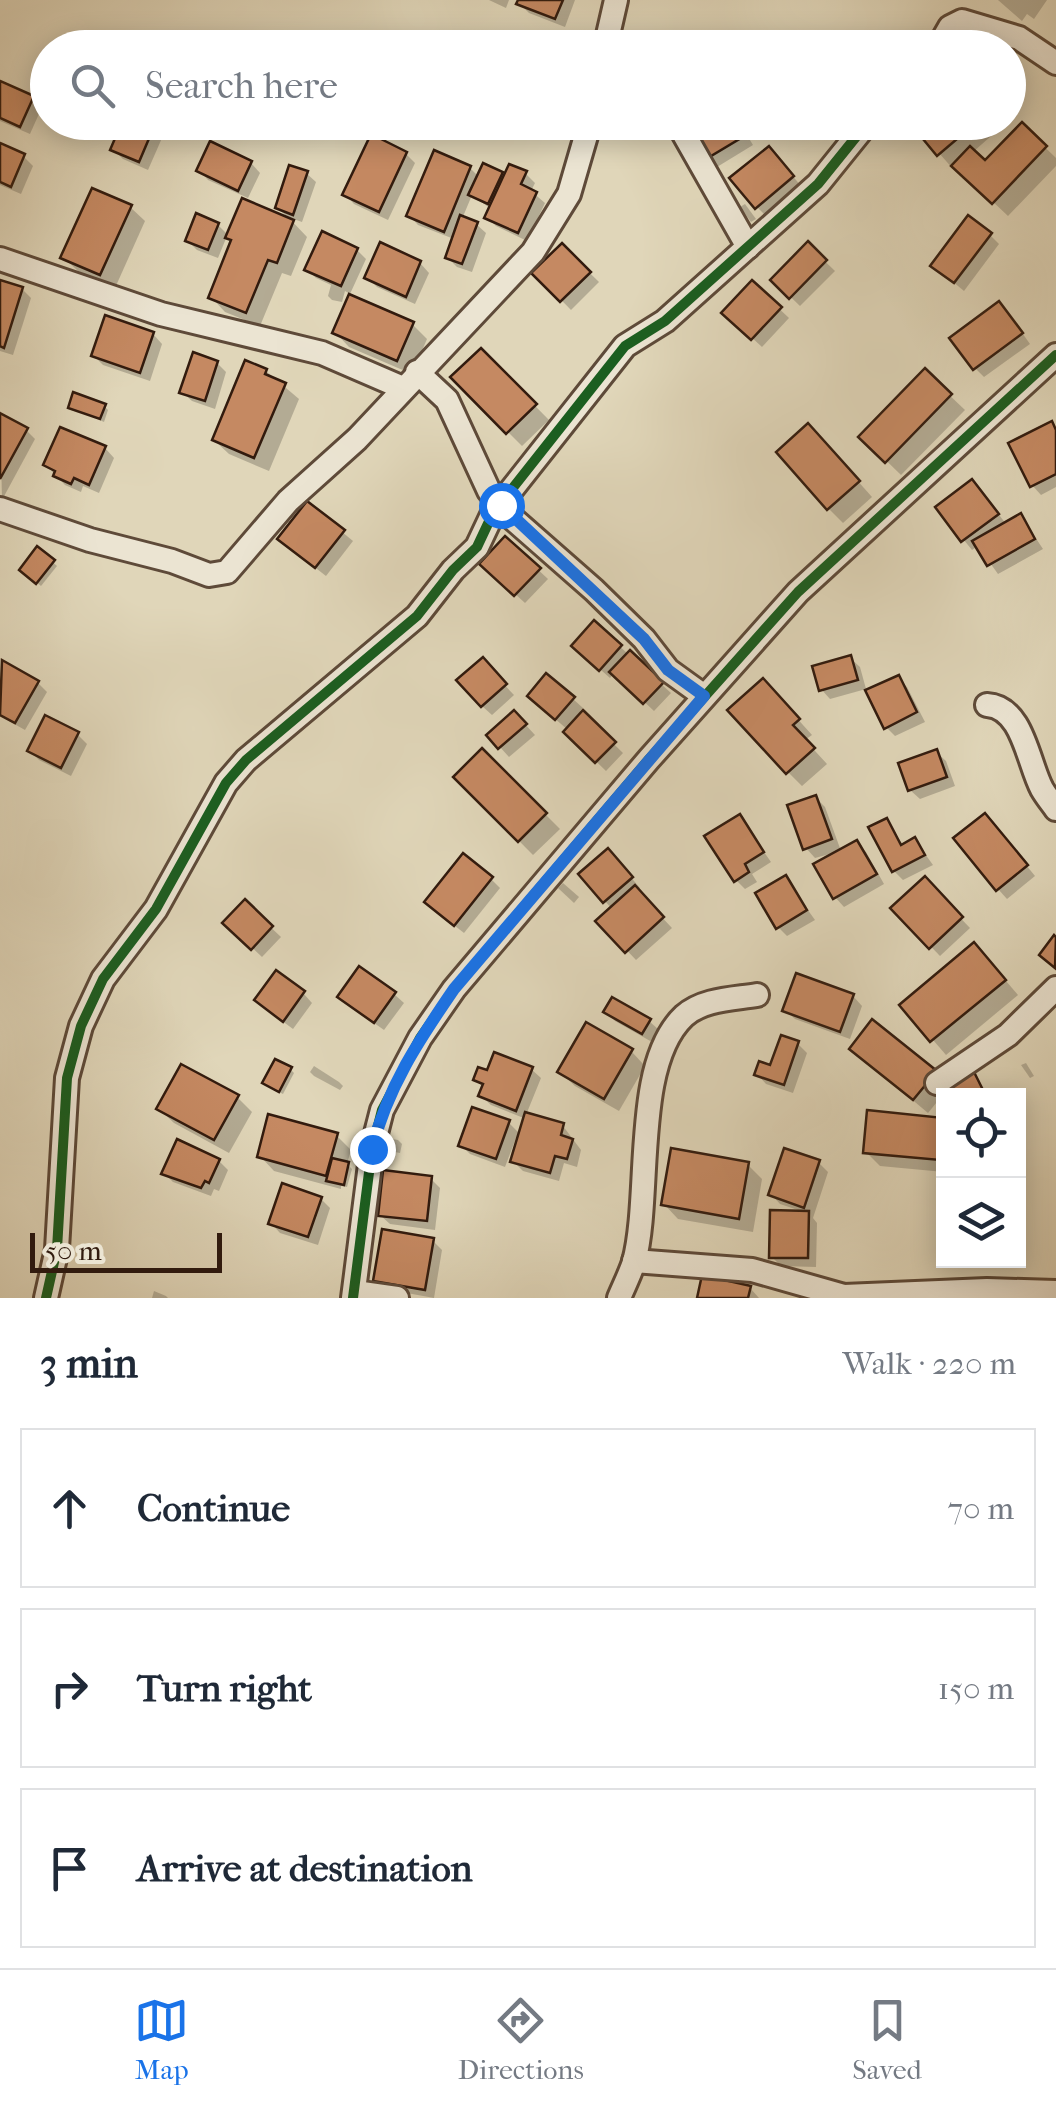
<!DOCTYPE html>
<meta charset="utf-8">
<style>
:root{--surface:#fff;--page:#f2f2f3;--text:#1f2937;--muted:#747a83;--line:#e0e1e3;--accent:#1a73e8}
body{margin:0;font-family:"IM FELL French Canon",serif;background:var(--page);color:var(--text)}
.controls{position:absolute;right:30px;bottom:30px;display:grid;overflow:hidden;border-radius:0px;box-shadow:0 5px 25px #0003}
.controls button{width:90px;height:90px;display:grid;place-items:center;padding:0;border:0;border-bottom:2px solid var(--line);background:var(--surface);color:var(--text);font:50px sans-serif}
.scale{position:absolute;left:30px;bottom:25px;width:192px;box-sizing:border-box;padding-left:10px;border:5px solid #321b0e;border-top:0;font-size:28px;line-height:35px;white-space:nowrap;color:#321b0e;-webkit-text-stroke:8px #ebe4d2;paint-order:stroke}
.stop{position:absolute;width:30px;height:30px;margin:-22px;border:8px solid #1a73e8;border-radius:50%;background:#fff}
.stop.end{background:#1a73e8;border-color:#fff;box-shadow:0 2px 10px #0008}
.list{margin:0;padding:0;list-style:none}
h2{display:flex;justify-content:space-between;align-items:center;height:130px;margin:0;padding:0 40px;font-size:42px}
h2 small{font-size:32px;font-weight:400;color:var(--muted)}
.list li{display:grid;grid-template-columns:65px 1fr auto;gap:30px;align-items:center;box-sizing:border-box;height:160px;margin:0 20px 20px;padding:0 20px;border:2px solid var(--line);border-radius:0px}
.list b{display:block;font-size:38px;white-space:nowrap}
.list em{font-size:32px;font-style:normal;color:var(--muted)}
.icon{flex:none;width:55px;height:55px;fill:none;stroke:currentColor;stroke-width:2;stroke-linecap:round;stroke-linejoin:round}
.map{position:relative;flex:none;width:1056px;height:1298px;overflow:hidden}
.search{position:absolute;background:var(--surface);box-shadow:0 5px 25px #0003;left:30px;right:30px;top:30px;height:110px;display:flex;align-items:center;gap:25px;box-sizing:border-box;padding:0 35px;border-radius:55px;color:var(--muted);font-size:38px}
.sheet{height:670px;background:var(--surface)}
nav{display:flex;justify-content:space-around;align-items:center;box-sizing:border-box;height:140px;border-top:2px solid var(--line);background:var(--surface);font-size:28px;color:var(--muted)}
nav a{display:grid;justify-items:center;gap:5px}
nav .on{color:var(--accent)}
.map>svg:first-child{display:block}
.shadow{fill:#0003}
.building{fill:#c58962;stroke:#321b0e;stroke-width:2.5}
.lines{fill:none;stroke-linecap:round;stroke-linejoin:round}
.street-casing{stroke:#5e4a39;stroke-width:28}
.street{stroke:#ebe4d2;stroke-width:22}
.cycleway-casing{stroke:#ebe4d2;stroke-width:16}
.cycleway{stroke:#1b5e20;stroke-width:10}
.route{stroke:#1a73e8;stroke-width:12}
</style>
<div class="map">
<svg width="1056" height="1298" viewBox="0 0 1056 1298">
<rect width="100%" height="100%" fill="#e0d6b9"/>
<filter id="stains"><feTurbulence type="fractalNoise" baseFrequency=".002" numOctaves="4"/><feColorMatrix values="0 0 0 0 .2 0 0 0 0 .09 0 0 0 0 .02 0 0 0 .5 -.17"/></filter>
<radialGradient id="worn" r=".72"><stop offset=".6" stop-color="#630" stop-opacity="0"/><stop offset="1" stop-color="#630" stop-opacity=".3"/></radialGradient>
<g class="shadow">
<path d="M489 0H509L506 8Z"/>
<path d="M521 0H575L565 27 529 13 519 3Z"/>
<path d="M998 0H1047L1034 19 1027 14 1022 21Z"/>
<path d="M0 84 32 98 42 107 30 134 0 121Z"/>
<path d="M106 122 123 129 125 124 121 122H169L148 170 123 159 113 149 122 129Z"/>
<path d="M686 122H739L753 145 717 167Z"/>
<path d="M912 122H1007L973 152 985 163 1022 125 1056 158V166L1008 216 956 167 953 169Z"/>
<path d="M211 145 251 163 260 173 248 198 208 180 199 170Z"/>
<path d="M0 146 24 157 33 166 21 194 0 185Z"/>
<path d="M406 154 415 163 388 220 354 204 345 194Z"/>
<path d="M778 159 802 187 766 216 757 207Z"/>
<path d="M485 166 506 176 526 174 535 183 531 191 545 203 527 241 496 226 487 217 491 209 472 195 462 219 476 224 486 233 472 272 457 267 447 257 454 239 418 225 409 215 470 168 479 177Z"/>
<path d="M306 173 316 182 302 222 288 217 307 237 291 276 282 273 260 326 225 312 211 297 233 242 227 236 218 258 197 250 188 241 218 225 229 236 292 222 277 207Z"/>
<path d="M745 204 756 219 751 222 740 207Z"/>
<path d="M130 207 145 221 115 288 78 271 63 257Z"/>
<path d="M990 235 999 244 964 291 934 266Z"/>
<path d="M808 245 835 271 800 306 773 280Z"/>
<path d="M562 246 599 282 571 310 535 273Z"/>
<path d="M357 250 366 259 350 294 345 291 342 302 332 300 328 296 331 285 316 278 307 269Z"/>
<path d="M420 263 429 273 415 304 377 287 367 277Z"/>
<path d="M0 282 22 289 31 298 13 355 0 351Z"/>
<path d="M752 283 789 318 762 347 725 313Z"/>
<path d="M1008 313 1030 344 984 377 975 368Z"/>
<path d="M413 325 427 339 412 374 349 347 335 332Z"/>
<path d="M153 334 162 344 150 381 103 365 93 355Z"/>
<path d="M481 351 549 420 522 446 454 378Z"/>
<path d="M217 363 226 372 215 409 192 401 182 392Z"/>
<path d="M266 371 299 399 269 471 229 454 214 440Z"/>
<path d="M925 372 965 410 901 475 862 437Z"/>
<path d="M104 406 108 410 104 422 70 407Z"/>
<path d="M0 415 26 430 35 439 2 500Z"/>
<path d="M1051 424 1056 429V487L1041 495 1032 485Z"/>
<path d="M822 441 872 497 843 523 828 508Z"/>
<path d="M105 448 114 458 99 493 83 486 81 492 65 485 46 465Z"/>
<path d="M981 491 1006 524 1021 516 1043 549 998 574 978 546 972 550 938 508Z"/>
<path d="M308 504 353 541 326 576 290 548Z"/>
<path d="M505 539 548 579 525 603 482 564Z"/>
<path d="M38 549 57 566 41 586 22 570Z"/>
<path d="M595 624 671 693 654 711 614 673 610 678 584 655Z"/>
<path d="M850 658 860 667 866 689 830 699 821 689Z"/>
<path d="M482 661 514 695 492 715 482 706Z"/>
<path d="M3 663 38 683 47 692 25 730 0 716Z"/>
<path d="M898 678 907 687 925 722 895 736 886 727Z"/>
<path d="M776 695 812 735 805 740 827 764 802 786 788 772Z"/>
<path d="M573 699 583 708 580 711 623 753 606 771 566 732 568 730 539 705Z"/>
<path d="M523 722 535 735 509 757 489 735Z"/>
<path d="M78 735 87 744 71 776 39 760 30 751Z"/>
<path d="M482 751 560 829 533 855 456 777Z"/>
<path d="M936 752 946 761 955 786 920 799 910 790Z"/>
<path d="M816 798 825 807 841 851 815 858 806 848Z"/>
<path d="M739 817 771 862 752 874 757 882 745 889 736 880Z"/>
<path d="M886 821 904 846 915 840 933 865 903 880 894 871Z"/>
<path d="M994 826 1035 876 1007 899 998 889Z"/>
<path d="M857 843 866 852 884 884 844 907 835 897Z"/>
<path d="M617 861 640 888 637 891 672 928 636 960 599 921 612 909 581 874Z"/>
<path d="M785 878 815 920 787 936 778 927Z"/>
<path d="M491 879 500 888 464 933 436 911Z"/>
<path d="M924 880 970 928 940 956 894 908Z"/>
<path d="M563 883 579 897 574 903 558 888Z"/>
<path d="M245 903 281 937 262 957 226 923Z"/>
<path d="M988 960 1018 995 946 1055 903 1005Z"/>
<path d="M303 993 312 1003 293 1029 266 1009Z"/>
<path d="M394 994 404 1003 384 1030 350 1006Z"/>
<path d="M853 996 862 1006 850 1039 795 1019 785 1010Z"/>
<path d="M606 1012 649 1021 659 1030 652 1042 615 1021Z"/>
<path d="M798 1044 807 1053 793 1093 766 1084 757 1074 772 1068Z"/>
<path d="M852 1049 950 1086 928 1113Z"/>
<path d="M631 1051 645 1066 619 1111 575 1086 560 1072Z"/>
<path d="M1026 1063 1034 1076 1030 1078 1021 1065Z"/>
<path d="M314 1066 339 1082 343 1086 340 1090 314 1076 310 1072Z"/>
<path d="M290 1069 294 1073 283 1094 269 1087Z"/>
<path d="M531 1069 541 1078 526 1115 563 1126 581 1150 577 1167 564 1163 559 1181 523 1171 513 1161 520 1139 516 1138 505 1167 470 1154 461 1145 509 1123 521 1135 526 1119 491 1105 481 1096 484 1088 476 1080 488 1074Z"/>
<path d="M237 1097 252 1112 229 1153 174 1123 159 1109Z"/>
<path d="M944 1121V1172L880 1166 866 1152Z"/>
<path d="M336 1135 351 1150 347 1164 352 1169 347 1187 341 1186V1189L274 1171 260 1156Z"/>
<path d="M382 1137 398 1140 402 1144 400 1153 384 1150 380 1146Z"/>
<path d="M219 1161 228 1170 219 1191 214 1189 211 1196 173 1182 164 1173Z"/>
<path d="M819 1163 828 1172 813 1218 817 1223 816 1267 781 1266 772 1257 804 1212 780 1204 771 1194Z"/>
<path d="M748 1165 762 1179 753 1232 678 1219 664 1204Z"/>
<path d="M430 1178 440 1188 435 1230 390 1224 380 1215Z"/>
<path d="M321 1199 330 1208 318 1245 280 1233 271 1223Z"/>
<path d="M433 1241 442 1250 434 1298 385 1289 376 1280Z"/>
<path d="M750 1288 759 1298H700Z"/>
<path d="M154 1291 166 1296 168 1298H152Z"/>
</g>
<g class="building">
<path d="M518 0H563L555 19 516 4Z"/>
<path d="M0 81 34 96 20 127 0 118Z"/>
<path d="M122 122H156L139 162 110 150Z"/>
<path d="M683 122H738L746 135 706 159Z"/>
<path d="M909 122H977L937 156Z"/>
<path d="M1022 122 1047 146 992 204 951 166 970 146 985 160Z"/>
<path d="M371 134 407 152 379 212 342 195Z"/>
<path d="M210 141 252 161 238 191 196 171Z"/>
<path d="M0 143 25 154 11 187 0 182Z"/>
<path d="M769 146 794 176 755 209 729 178Z"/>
<path d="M434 150 471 166 444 232 406 216Z"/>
<path d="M483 163 503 172 488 204 468 195Z"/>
<path d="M509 164 527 171 521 184 537 192 518 233 484 218Z"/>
<path d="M289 165 308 171 293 215 275 208Z"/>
<path d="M92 188 132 205 100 275 60 258Z"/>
<path d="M242 198 294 220 277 263 268 260 246 313 208 298 231 240 225 238Z"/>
<path d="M196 213 219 223 208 250 185 241Z"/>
<path d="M460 215 478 222 462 264 445 258Z"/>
<path d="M968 215 992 233 954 283 930 266Z"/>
<path d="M322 231 358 248 341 286 304 270Z"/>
<path d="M808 241 827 260 789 299 770 280Z"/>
<path d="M380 242 421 261 406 297 364 278Z"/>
<path d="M562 243 591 272 560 302 531 273Z"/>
<path d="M0 280 23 287 4 348 0 346Z"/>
<path d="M752 280 782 307 751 340 721 313Z"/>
<path d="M349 294 414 322 397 361 332 333Z"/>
<path d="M999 301 1023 333 973 370 949 338Z"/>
<path d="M105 315 154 332 140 373 91 356Z"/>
<path d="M481 348 537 404 506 434 450 377Z"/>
<path d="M193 352 218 361 205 401 179 393Z"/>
<path d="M245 360 267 369 265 374 286 383 254 458 212 440Z"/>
<path d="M925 368 952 394 885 463 858 437Z"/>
<path d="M73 392 106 404 100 419 68 408Z"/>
<path d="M0 413 28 428 0 479Z"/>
<path d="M1052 421 1056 430V474L1030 487 1008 443Z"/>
<path d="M808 423 860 481 827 510 776 452Z"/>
<path d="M60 427 106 446 89 485 74 478 71 484 53 476 55 471 43 465Z"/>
<path d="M972 479 999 514 961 542 935 507Z"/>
<path d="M307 501 345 530 315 568 277 539Z"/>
<path d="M1021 513 1035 539 987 566 972 541Z"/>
<path d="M505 536 541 568 514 596 479 564Z"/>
<path d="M37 546 55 560 36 584 19 570Z"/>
<path d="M594 620 622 645 599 671 571 646Z"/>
<path d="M630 650 664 682 643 704 609 672Z"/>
<path d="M851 655 858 680 819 691 812 666Z"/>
<path d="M483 657 507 684 481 707 456 680Z"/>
<path d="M2 660 39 681 15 723 0 715Z"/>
<path d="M546 673 575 697 555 720 527 696Z"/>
<path d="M899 675 917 712 884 729 865 690Z"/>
<path d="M763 678 800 719 793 725 815 748 786 774 727 710Z"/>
<path d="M514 710 527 724 498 749 486 735Z"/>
<path d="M583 710 616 742 595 763 563 732Z"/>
<path d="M45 715 79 732 61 768 27 751Z"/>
<path d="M482 748 547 813 518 842 453 777Z"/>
<path d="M937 749 947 777 908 791 898 763Z"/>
<path d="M816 795 832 839 803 850 787 805Z"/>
<path d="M985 813 1028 865 996 891 953 838Z"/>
<path d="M740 814 764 852 745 864 749 872 734 882 704 836Z"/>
<path d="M887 818 901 845 915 837 925 855 892 872 868 827Z"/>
<path d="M857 840 877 874 833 899 813 864Z"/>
<path d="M608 848 633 877 603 903 578 874Z"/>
<path d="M463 853 493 877 454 926 424 902Z"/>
<path d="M786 875 807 910 776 929 755 893Z"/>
<path d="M925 876 963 917 929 949 890 908Z"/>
<path d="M635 885 664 917 625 953 595 921Z"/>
<path d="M245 899 273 926 251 950 222 923Z"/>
<path d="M1054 935 1056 937 1055 968 1039 955Z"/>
<path d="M974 942 1006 980 930 1042 899 1005Z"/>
<path d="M359 966 396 992 374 1023 337 997Z"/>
<path d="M276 970 305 991 283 1022 254 1000Z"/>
<path d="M796 973 854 994 840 1032 782 1011Z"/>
<path d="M612 997 651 1019 642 1034 603 1012Z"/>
<path d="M872 1019 937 1071 913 1100 849 1049Z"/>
<path d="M586 1022 633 1049 604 1099 557 1072Z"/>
<path d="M781 1035 799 1041 784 1085 754 1075 759 1061 770 1065Z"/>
<path d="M494 1052 533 1067 516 1111 478 1096 483 1084 473 1080 478 1067 487 1070Z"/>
<path d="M275 1059 292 1067 279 1092 262 1083Z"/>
<path d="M181 1064 239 1095 214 1140 156 1109Z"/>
<path d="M974 1072 986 1096H952L947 1085Z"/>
<path d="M472 1107 510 1120 496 1159 458 1146Z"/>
<path d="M867 1110 944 1118 940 1160 863 1153Z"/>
<path d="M525 1112 564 1123 561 1135 573 1139 567 1159 555 1156 550 1173 510 1162Z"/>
<path d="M268 1114 338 1133 326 1176 257 1157Z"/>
<path d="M177 1139 220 1159 209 1183 205 1181 201 1188 161 1174Z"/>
<path d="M671 1148 749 1162 739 1219 661 1205Z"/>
<path d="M784 1148 820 1160 804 1208 768 1195Z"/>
<path d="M332 1158 349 1162 344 1185 326 1181Z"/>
<path d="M383 1170 432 1176 427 1221 378 1216Z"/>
<path d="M282 1183 322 1197 308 1237 268 1224Z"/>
<path d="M770 1210 809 1211 808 1258H769Z"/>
<path d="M382 1229 434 1238 425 1290 373 1281Z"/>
<path d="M702 1275 751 1286 748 1298H697Z"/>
</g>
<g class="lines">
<defs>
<g id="street">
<path d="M605 48 616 0"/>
<path d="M938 48 950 27 962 21 1019 38 1056 63"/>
<path d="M677 122 748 247"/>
<path d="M0 259 161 314 322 353 403 388"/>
<path d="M417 372 447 400 489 491 512 518 594 590 644 639 668 670 704 696"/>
<path d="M0 509 90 540 172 561 209 575 227 572 288 501 357 439 533 252 569 194 590 122"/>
<path d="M987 705C1023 707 1028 763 1042 789 1046 796 1051 802 1056 809"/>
<path d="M937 1083 1008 1035 1056 988"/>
<path d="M634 1261 752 1270 844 1296 987 1290 1056 1292"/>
<path d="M355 1292 397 1298"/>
<path d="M46 1298 57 1249 67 1078 81 1026 103 979 156 909 226 783 246 760 417 616 453 570 477 547 493 513 625 346 665 321 818 184 868 122"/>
<path d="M353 1298 372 1149 382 1110 420 1038 454 989 649 759 798 592 1056 355"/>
<path d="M619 1298C624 1286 630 1274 634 1262 652 1195 632 1065 684 1016 703 999 733 999 757 995"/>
</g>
</defs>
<use href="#street" class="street-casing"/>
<use href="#street" class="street"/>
<defs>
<g id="cycleway">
<path d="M46 1298 57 1249 67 1078 81 1026 103 979 156 909 226 783 246 760 417 616 453 570 477 547 493 513 625 346 665 321 818 184 868 122"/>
<path d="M353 1298 372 1149 382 1110 420 1038 454 989 649 759 798 592 1056 355"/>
</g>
</defs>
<use href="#cycleway" class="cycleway-casing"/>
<use href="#cycleway" class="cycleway"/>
</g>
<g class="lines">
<path class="route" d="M372 1149C387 1088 419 1040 454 989L704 696 668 670 644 639 501 505"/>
</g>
<rect width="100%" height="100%" filter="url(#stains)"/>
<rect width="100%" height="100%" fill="url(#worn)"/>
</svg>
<div class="controls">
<button><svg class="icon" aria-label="locate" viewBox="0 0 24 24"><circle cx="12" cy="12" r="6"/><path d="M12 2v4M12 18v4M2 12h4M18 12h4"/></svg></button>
<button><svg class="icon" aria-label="layers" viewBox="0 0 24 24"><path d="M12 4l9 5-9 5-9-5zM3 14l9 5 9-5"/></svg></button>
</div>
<div class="scale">50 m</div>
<div class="stop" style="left:501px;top:505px"></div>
<div class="stop end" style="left:372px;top:1149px"></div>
<div class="search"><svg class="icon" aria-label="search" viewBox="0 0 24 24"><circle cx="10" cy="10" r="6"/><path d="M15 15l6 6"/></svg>Search here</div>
</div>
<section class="sheet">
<h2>3 min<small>Walk · 220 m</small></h2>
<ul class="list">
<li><svg class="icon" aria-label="ahead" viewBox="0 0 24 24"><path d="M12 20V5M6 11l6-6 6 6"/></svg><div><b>Continue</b></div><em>70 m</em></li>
<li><svg class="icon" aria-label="right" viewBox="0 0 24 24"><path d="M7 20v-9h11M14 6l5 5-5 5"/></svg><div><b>Turn right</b></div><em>150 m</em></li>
<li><svg class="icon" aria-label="arrive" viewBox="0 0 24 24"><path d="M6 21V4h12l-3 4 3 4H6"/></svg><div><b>Arrive at destination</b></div></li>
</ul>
</section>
<nav>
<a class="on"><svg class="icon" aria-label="map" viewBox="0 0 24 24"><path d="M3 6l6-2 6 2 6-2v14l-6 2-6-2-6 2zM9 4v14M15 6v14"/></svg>Map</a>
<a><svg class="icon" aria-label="directions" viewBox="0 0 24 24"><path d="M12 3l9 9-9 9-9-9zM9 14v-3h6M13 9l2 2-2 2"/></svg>Directions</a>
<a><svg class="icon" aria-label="saved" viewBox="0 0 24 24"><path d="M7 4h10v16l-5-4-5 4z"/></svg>Saved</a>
</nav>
